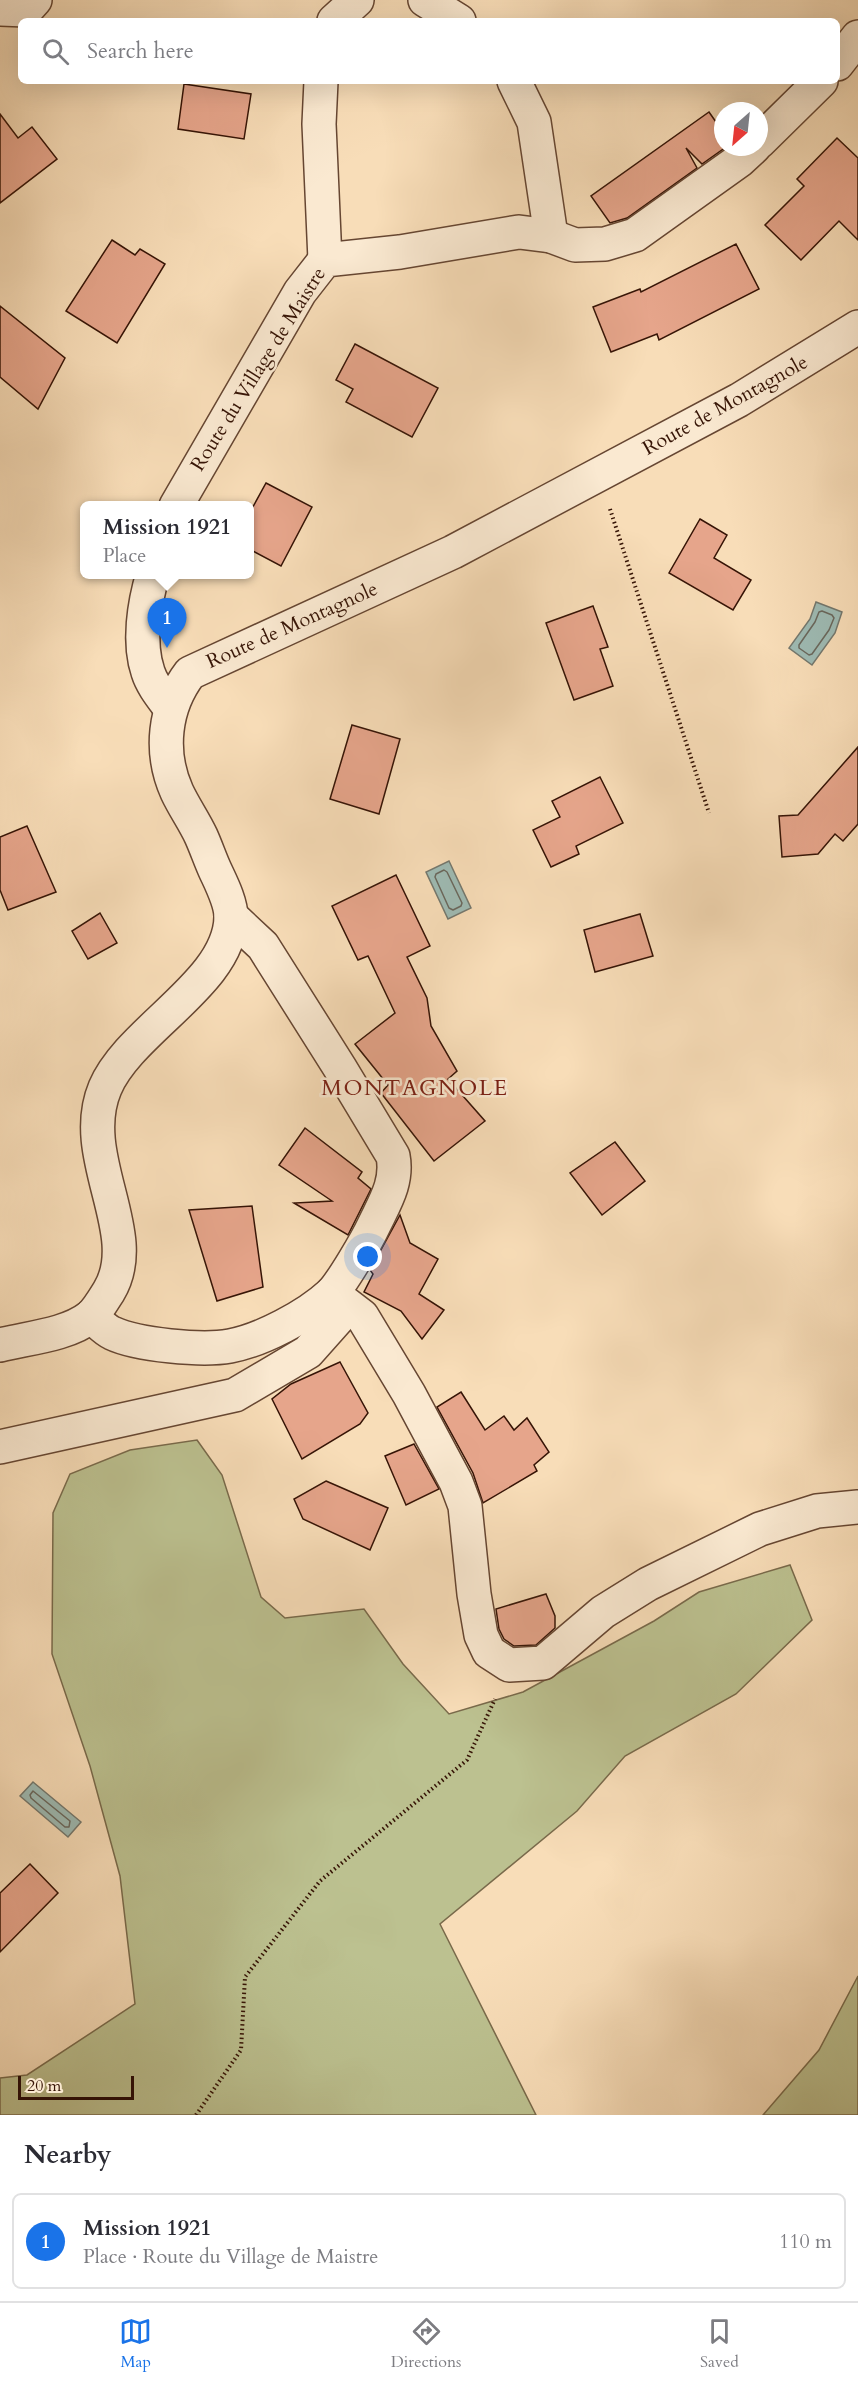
<!DOCTYPE html>
<meta charset="utf-8">
<style>
:root{--surface:#fff;--page:#f2f2f3;--text:#2b2b33;--muted:#7c7c81;--line:#e1e1e2;--accent:#1a73e8}
body{margin:0;font-family:Cardo,serif;background:var(--page);color:var(--text)}
.compass{position:absolute;left:714px;top:102px;width:54px;height:54px;border-radius:50%;background:var(--surface);box-shadow:0 6px 24px #0002;rotate:207deg}
.scale{position:absolute;left:18px;bottom:15px;width:116px;box-sizing:border-box;padding-left:6px;border:3px solid #361406;border-top:0;font-size:16px;line-height:21px;white-space:nowrap;color:#361406;-webkit-text-stroke:4px #fae9d1;paint-order:stroke}
.you{position:absolute;left:368px;top:1257px;width:21px;height:21px;margin:-15px;border:4px solid #fff;border-radius:50%;background:#1a73e8;box-shadow:0 0 0 9px #1a73e833}
.badge{display:grid;place-items:center;width:39px;height:39px;border-radius:50%;background:var(--accent);color:#fff;font-size:20px;font-weight:700}
.pin{position:absolute;translate:-50% -50px;filter:drop-shadow(0 2px 3px #0008)}
.pin::after{content:'';position:absolute;top:32px;width:21px;height:18px;background:inherit;clip-path:polygon(0 0,100% 0,50% 100%)}
.popup{position:absolute;left:80px;top:501px;width:174px;height:78px;box-sizing:border-box;display:grid;place-content:center;border-radius:9px;background:var(--surface);filter:drop-shadow(0 2px 4px #0005);font-size:20px;white-space:nowrap;color:var(--muted)}
.popup b{font-size:22px;color:var(--text)}
.popup::after{content:'';position:absolute;left:50%;top:100%;margin-left:-12px;border:12px solid transparent;border-top-color:var(--surface)}
.list{margin:0;padding:0;list-style:none}
h2{display:flex;justify-content:space-between;align-items:center;height:78px;margin:0;padding:0 24px;font-size:26px}
h2 small{font-size:20px;font-weight:400;color:var(--muted)}
.list li{display:grid;grid-template-columns:39px 1fr auto;gap:18px;align-items:center;box-sizing:border-box;height:96px;margin:0 12px 12px;padding:0 12px;border:2px solid var(--line);border-radius:9px}
.list b{display:block;font-size:22px;white-space:nowrap}
.list p{margin:0;font-size:20px;white-space:nowrap;color:var(--muted)}
.list em{font-size:20px;font-style:normal;color:var(--muted)}
.icon{flex:none;width:33px;height:33px;fill:none;stroke:currentColor;stroke-width:2;stroke-linecap:round;stroke-linejoin:round}
.map{position:relative;flex:none;width:858px;height:2115px;overflow:hidden}
.search{position:absolute;background:var(--surface);box-shadow:0 6px 24px #0002;left:18px;right:18px;top:18px;height:66px;display:flex;align-items:center;gap:15px;box-sizing:border-box;padding:0 21px;border-radius:9px;color:var(--muted);font-size:22px}
.sheet{height:186px;background:var(--surface)}
nav{display:flex;justify-content:space-around;align-items:center;box-sizing:border-box;height:84px;border-top:2px solid var(--line);background:var(--surface);font-size:16px;color:var(--muted)}
nav a{display:grid;justify-items:center;gap:3px}
nav .on{color:var(--accent)}
.map>svg:first-child{display:block}
.green{fill:#bcc190;stroke:#796a4b;stroke-width:1.5}
.water{fill:#9ebbb4;stroke:#74786e;stroke-width:1.5}
.lines{fill:none;stroke-linecap:round;stroke-linejoin:round}
.shore{stroke:#6a685d;stroke-width:1.5}
.building{fill:#e6a58b;stroke:#361406;stroke-width:1.5}
.minor-casing{stroke:#664632;stroke-width:36}
.path{stroke:#361406;stroke-width:4;stroke-dasharray:1.5 3;stroke-linecap:butt}
.minor{stroke:#fae9d1;stroke-width:33}
.labels{text-anchor:middle;dominant-baseline:central;stroke-width:5;stroke-linejoin:round;paint-order:stroke}
.street-label{font-size:20px;fill:#361406;stroke:#fae9d1}
.quarter-label{font-size:22px;letter-spacing:1.5px;fill:#7a1f14;stroke:#fae9d1}
</style>
<div class="map">
<svg width="858" height="2115" viewBox="0 0 858 2115">
<rect width="100%" height="100%" fill="#f8ddb8"/>
<filter id="stains"><feTurbulence type="fractalNoise" baseFrequency=".00333" numOctaves="4"/><feColorMatrix values="0 0 0 0 .2 0 0 0 0 .09 0 0 0 0 .02 0 0 0 .5 -.17"/></filter>
<radialGradient id="worn" r=".72"><stop offset=".6" stop-color="#630" stop-opacity="0"/><stop offset="1" stop-color="#630" stop-opacity=".3"/></radialGradient>
<g class="green">
<path d="M197 1440 222 1475 261 1597 285 1618 364 1609 403 1664 449 1714 523 1692 654 1621 699 1592 790 1565 812 1620 736 1694 625 1756 577 1811 440 1924 536 2115H0V2078L27 2075 135 2004 120 1876 90 1766 52 1654 53 1513 70 1474 130 1450Z"/>
<path d="M858 1976V2115H763L819 2050Z"/>
</g>
<g class="water">
<path d="M816 602 842 612 835 633 812 665 789 648 810 619Z"/>
<path d="M449 861 471 908 448 919 426 872Z"/>
<path d="M33 1782 81 1822 68 1837 20 1796Z"/>
</g>
<g class="lines">
<g class="shore">
<path d="M822 611 832 615 834 618 829 630 812 654 809 655 799 648V645L815 622 819 612Z"/>
<path d="M444 870 447 872 462 903 461 906 453 910 449 908 435 877 436 874Z"/>
<path d="M33 1791 70 1821 69 1827H65L31 1798 30 1795Z"/>
</g>
</g>
<g class="building">
<path d="M184 84 251 94 244 139 178 129Z"/>
<path d="M709 112 723 132V147H726L702 164 686 148 697 168 627 218 610 223 591 196Z"/>
<path d="M0 114 18 138 32 127 57 159 0 203Z"/>
<path d="M837 138 858 158V240L839 221 801 260 765 225 804 186 797 179Z"/>
<path d="M112 240 135 255 140 249 165 264 117 343 66 311Z"/>
<path d="M736 244 759 289 659 340 657 334 611 352 593 307 640 289 641 292Z"/>
<path d="M0 306 65 358 38 409 0 377Z"/>
<path d="M355 344 438 388 412 437 346 402 353 389 336 380Z"/>
<path d="M266 483 312 507 281 566 249 549V514Z"/>
<path d="M700 519 727 535 714 558 751 580 733 610 669 573Z"/>
<path d="M593 606 608 647 600 649 613 686 574 700 546 623Z"/>
<path d="M352 725 400 739 379 814 330 799Z"/>
<path d="M858 747V824L843 841 835 834 818 854 782 857 779 816 798 815Z"/>
<path d="M600 777 623 823 576 846 579 854 551 867 533 830 560 817 552 801Z"/>
<path d="M27 826 56 892 8 910 0 890V837Z"/>
<path d="M396 875 430 946 407 957 427 998 431 1026 457 1071 448 1079 485 1121 434 1161 381 1093 388 1085 355 1044 395 1013 368 956 358 960 332 906Z"/>
<path d="M100 913 117 943 88 959 72 931Z"/>
<path d="M640 914 653 956 595 972 584 930Z"/>
<path d="M305 1128 362 1172 358 1178 371 1189 348 1235 294 1203 332 1201 279 1165Z"/>
<path d="M615 1142 645 1181 602 1215 570 1173Z"/>
<path d="M252 1206 263 1287 217 1301 189 1210Z"/>
<path d="M400 1215 410 1243 438 1259 419 1294 444 1310 422 1339 401 1311 364 1292 373 1274 370 1270Z"/>
<path d="M340 1362 368 1413 360 1424 302 1459 272 1399 291 1384Z"/>
<path d="M461 1392 485 1430 504 1416 514 1430 527 1418 549 1452 534 1465 537 1471 483 1503 473 1473 437 1407Z"/>
<path d="M414 1444 439 1489 406 1505 385 1456Z"/>
<path d="M326 1481 388 1508 370 1550 303 1519 294 1499Z"/>
<path d="M546 1594 555 1616V1628L536 1645 514 1646 504 1639 499 1629 496 1609Z"/>
<path d="M30 1864 58 1893 0 1952V1893Z"/>
</g>
<g class="lines">
<defs>
<g id="minor">
<path d="M425 0 459 21"/>
<path d="M0 9 26 10 35 0"/>
<path d="M334 21 357 0"/>
<path d="M837 64 858 37"/>
<path d="M321 81 319 124 325 260"/>
<path d="M514 81 534 122 551 236"/>
<path d="M759 142 821 81"/>
<path d="M176 506 300 292 325 260 400 252 519 232 551 236 575 245 605 244 635 235 740 160 754 147"/>
<path d="M153 574C144 604 138 643 148 672 152 685 162 697 170 708"/>
<path d="M332 1293 362 1316 409 1394 456 1482 465 1506 474 1594 481 1635 489 1652 509 1665 543 1663 603 1612 648 1584 760 1529 817 1511 858 1507"/>
<path d="M91 1316C98 1322 105 1330 112 1333 137 1345 202 1351 230 1346 262 1340 307 1316 331 1294 342 1283 367 1240 374 1225 385 1202 398 1182 393 1156L340 1068 263 946 231 916"/>
<path d="M0 1345C28 1338 67 1335 90 1317 97 1311 104 1299 109 1291 144 1233 76 1157 105 1088 130 1029 230 983 231 917 231 902 221 883 215 870 210 859 206 847 201 836 194 821 184 807 177 792 159 752 164 707 190 673L453 552 739 400 858 327"/>
<path d="M0 1447 235 1395 308 1352 348 1307"/>
</g>
</defs>
<use href="#minor" class="minor-casing"/>
<g class="path">
<path d="M610 509 709 813"/>
<path d="M196 2115 241 2050 245 1977 320 1881 467 1760 495 1699"/>
</g>
<use href="#minor" class="minor"/>
</g>
<g class="labels">
<g class="street-label">
<text transform="translate(258 369) rotate(-58)">Route du Village de Maistre</text>
<text transform="translate(725 405) rotate(-29)">Route de Montagnole</text>
<text transform="translate(292 625) rotate(-24)">Route de Montagnole</text>
</g>
<g class="quarter-label">
<text x="415" y="1088">MONTAGNOLE</text>
</g>
</g>
<rect width="100%" height="100%" filter="url(#stains)"/>
<rect width="100%" height="100%" fill="url(#worn)"/>
</svg>
<svg class="compass" viewBox="-18 -18 36 36"><path d="M0-13l5 13h-10z" fill="#e53935"/><path d="M0 13l5-13h-10z" fill="#7c7c81"/></svg>
<div class="scale">20 m</div>
<div class="you"></div>
<div class="pin badge" style="left:167px;top:648px">1</div>
<div class="popup"><b>Mission 1921</b>Place</div>
<div class="search"><svg class="icon" aria-label="search" viewBox="0 0 24 24"><circle cx="10" cy="10" r="6"/><path d="M15 15l6 6"/></svg>Search here</div>
</div>
<section class="sheet">
<h2>Nearby<small></small></h2>
<ul class="list">
<li><span class="badge">1</span><div><b>Mission 1921</b><p>Place · Route du Village de Maistre</p></div><em>110 m</em></li>
</ul>
</section>
<nav>
<a class="on"><svg class="icon" aria-label="map" viewBox="0 0 24 24"><path d="M3 6l6-2 6 2 6-2v14l-6 2-6-2-6 2zM9 4v14M15 6v14"/></svg>Map</a>
<a><svg class="icon" aria-label="directions" viewBox="0 0 24 24"><path d="M12 3l9 9-9 9-9-9zM9 14v-3h6M13 9l2 2-2 2"/></svg>Directions</a>
<a><svg class="icon" aria-label="saved" viewBox="0 0 24 24"><path d="M7 4h10v16l-5-4-5 4z"/></svg>Saved</a>
</nav>
